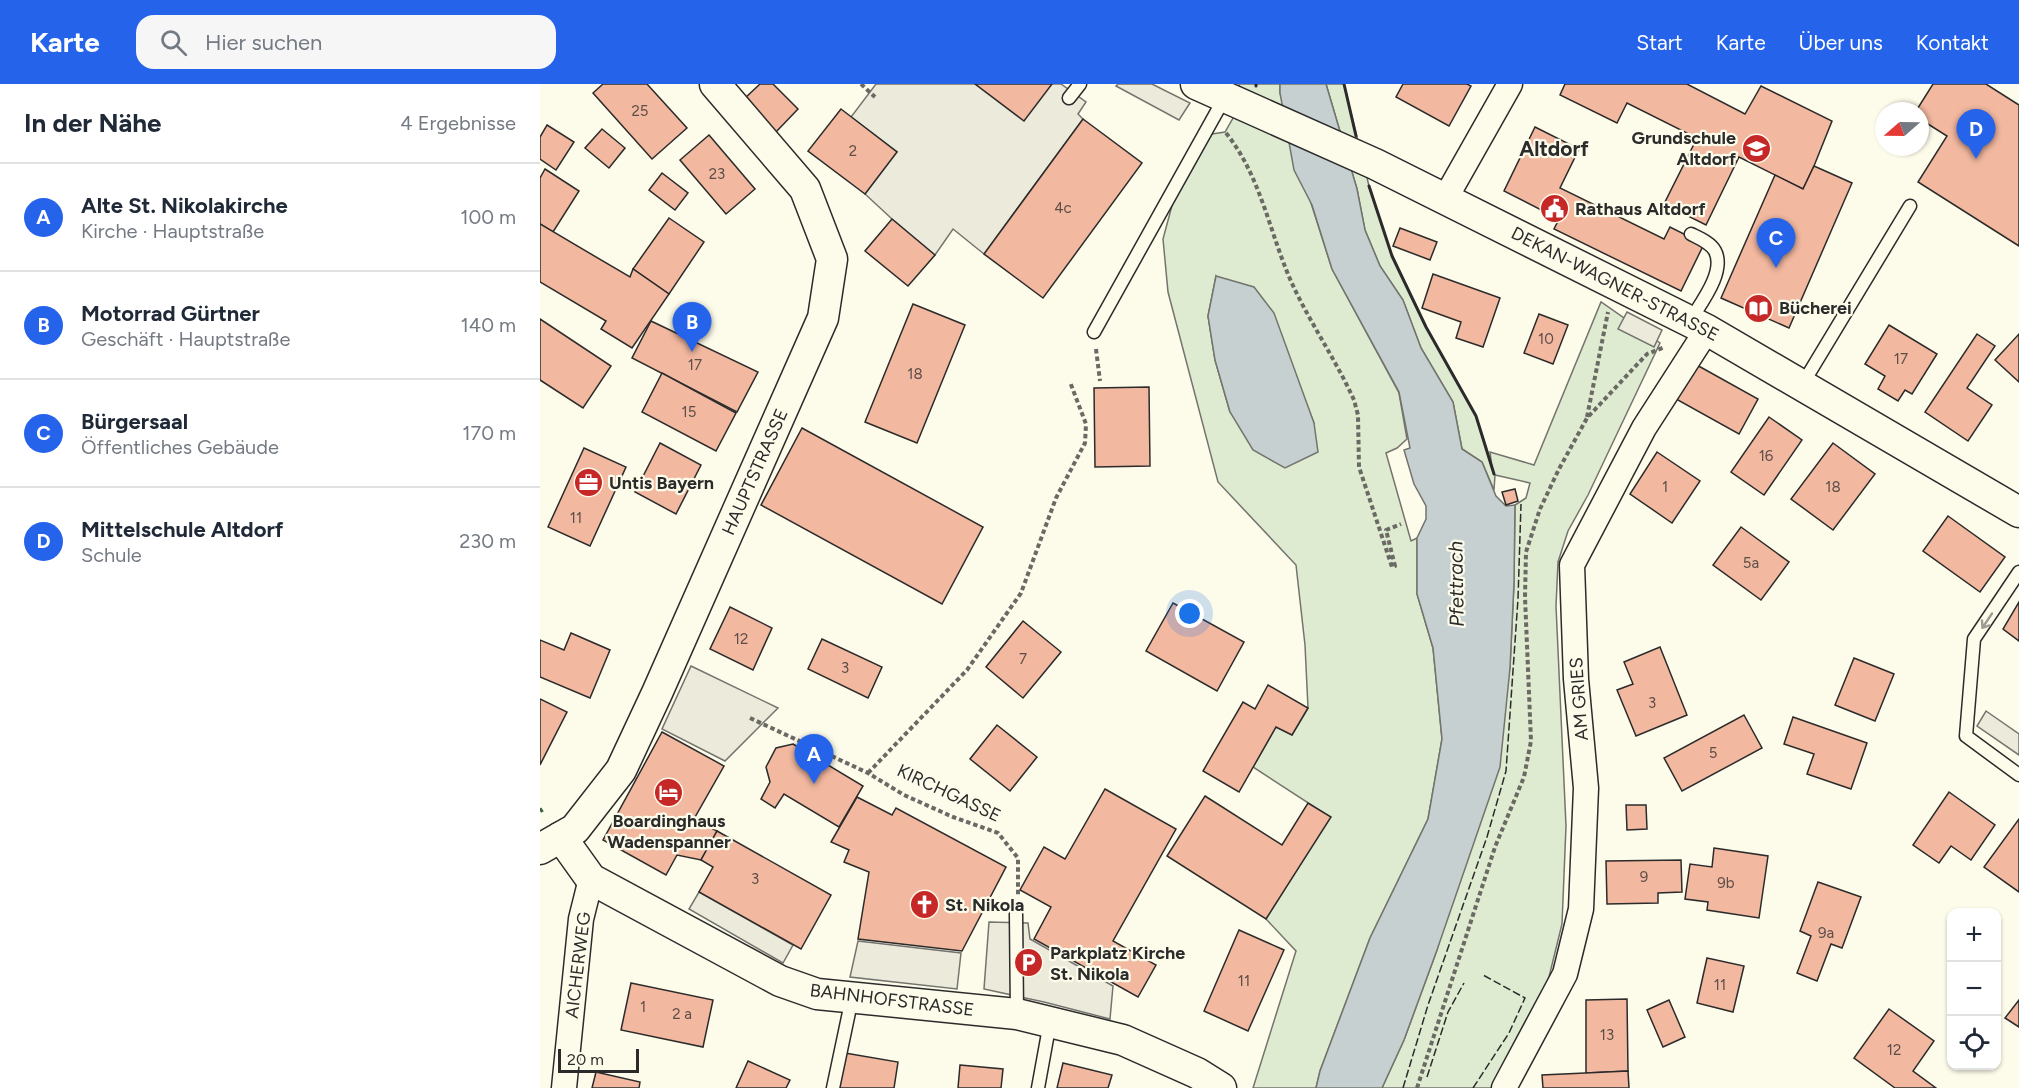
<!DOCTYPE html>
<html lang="de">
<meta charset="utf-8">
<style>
:root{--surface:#fff;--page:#f6f6f7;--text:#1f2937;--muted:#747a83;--line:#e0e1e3;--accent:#2563eb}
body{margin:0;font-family:Figtree,sans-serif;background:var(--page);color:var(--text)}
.controls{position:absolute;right:18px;bottom:18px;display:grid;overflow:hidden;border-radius:12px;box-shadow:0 2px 4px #0004}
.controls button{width:54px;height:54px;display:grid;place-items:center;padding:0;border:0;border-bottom:2px solid var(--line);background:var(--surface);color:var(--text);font:30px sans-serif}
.compass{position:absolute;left:1335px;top:18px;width:54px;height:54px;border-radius:50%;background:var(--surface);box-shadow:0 2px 4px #0004;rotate:250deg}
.scale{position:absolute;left:18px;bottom:15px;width:81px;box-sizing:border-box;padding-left:6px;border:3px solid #2b2b2b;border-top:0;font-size:16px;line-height:21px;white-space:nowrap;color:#2b2b2b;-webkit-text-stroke:4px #fdfbea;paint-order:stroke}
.you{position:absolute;left:650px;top:530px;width:21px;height:21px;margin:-15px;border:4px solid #fff;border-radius:50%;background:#1a73e8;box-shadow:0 0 0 9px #1a73e833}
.badge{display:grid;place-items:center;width:39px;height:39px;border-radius:50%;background:var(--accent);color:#fff;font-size:20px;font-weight:700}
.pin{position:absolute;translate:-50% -50px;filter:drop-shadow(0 2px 3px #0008)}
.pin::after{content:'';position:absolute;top:32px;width:21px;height:18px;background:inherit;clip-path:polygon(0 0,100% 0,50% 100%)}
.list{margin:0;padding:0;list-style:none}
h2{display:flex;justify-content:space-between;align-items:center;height:78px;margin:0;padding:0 24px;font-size:26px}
h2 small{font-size:20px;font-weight:400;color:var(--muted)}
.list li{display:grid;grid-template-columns:39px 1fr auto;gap:18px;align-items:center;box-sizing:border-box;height:108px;padding:0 24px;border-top:2px solid var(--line)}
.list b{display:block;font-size:22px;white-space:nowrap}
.list p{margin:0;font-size:20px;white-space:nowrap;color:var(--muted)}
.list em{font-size:20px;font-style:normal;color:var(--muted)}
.icon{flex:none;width:33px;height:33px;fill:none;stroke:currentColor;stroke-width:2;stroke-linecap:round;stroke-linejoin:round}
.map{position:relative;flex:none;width:1479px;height:1004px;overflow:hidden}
header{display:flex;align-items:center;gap:36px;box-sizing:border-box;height:84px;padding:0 30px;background:var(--accent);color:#fff}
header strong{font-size:28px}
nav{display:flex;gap:33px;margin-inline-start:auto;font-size:21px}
.search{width:420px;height:54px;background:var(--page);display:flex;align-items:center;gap:15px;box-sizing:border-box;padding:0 21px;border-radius:18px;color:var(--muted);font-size:22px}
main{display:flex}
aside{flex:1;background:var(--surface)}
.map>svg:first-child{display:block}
.green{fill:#deebd1;stroke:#74746e;stroke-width:1.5;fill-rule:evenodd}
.parking{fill:#eceadb;stroke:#74746e;stroke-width:1.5}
.water{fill:#c7d0d0;stroke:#74746e;stroke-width:1.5}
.building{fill:#f2b8a0;stroke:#2b2b2b;stroke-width:1.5}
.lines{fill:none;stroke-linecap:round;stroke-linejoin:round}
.service-casing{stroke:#2b2b2b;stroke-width:15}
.minor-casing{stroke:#2b2b2b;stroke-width:27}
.tertiary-casing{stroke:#2b2b2b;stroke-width:33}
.path{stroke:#6a6964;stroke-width:4;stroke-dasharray:4.5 3;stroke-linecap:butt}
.service{stroke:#fdfbea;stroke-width:12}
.minor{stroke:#fdfbea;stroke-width:24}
.tertiary{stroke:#fdfbea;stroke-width:30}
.hedge{stroke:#34623c;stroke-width:4.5;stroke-dasharray:3 4.5;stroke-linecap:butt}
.fence{stroke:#2b2b2b;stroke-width:1.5;stroke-dasharray:8 3;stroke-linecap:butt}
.wall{stroke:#2b2b2b;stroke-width:3}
.oneway{stroke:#9e9d94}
.labels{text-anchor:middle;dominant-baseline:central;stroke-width:4.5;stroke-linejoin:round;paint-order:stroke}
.number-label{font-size:15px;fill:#5d4e48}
.poi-label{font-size:18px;font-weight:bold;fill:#2b2b2b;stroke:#fdfbea;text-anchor:start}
.street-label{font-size:18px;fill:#2b2b2b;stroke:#fdfbea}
.water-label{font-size:20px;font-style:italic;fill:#2b2b2b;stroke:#fdfbea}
.quarter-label{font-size:21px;font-weight:bold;fill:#2b2b2b;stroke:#fdfbea}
</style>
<header>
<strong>Karte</strong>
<div class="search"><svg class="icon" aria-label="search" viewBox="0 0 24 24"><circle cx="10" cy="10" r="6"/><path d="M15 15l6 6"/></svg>Hier suchen</div>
<nav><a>Start</a><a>Karte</a><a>Über uns</a><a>Kontakt</a></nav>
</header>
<main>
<aside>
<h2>In der Nähe<small>4 Ergebnisse</small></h2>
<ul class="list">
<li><span class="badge">A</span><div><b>Alte St. Nikolakirche</b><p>Kirche · Hauptstraße</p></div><em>100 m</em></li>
<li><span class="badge">B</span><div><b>Motorrad Gürtner</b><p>Geschäft · Hauptstraße</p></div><em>140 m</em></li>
<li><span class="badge">C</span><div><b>Bürgersaal</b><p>Öffentliches Gebäude</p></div><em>170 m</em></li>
<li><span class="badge">D</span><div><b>Mittelschule Altdorf</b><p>Schule</p></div><em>230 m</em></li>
</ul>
</aside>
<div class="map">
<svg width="1479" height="1004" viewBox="0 0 1479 1004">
<rect width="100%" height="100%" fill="#fdfbea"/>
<g class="green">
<path d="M699 0H740V9L771 119 792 185 859 309 867 355 857 364 846 369 871 457 877 454V510L893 564 902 655 888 735 830 854 780 987 776 1004H713L756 867 726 835 790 733 713 683 736 643 752 651 768 624 765 561 756 481 678 398 628 208 623 155 634 114 661 65 672 50 685 48 701 20ZM676 192 755 291 774 339 690 328 675 276 668 232Z"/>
<path d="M786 0H804L830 106 852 172 886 243 936 332 952 384 950 368 994 381 1061 218 1120 259 1048 411 1028 447 1018 478 1016 522 1026 742 1022 840 1009 893 992 937 953 1004H842L864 956 897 866 970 584 974 499 975 421 986 414 990 399 955 391 954 406 942 378 922 365 913 318 881 264 863 216 840 182 825 146 817 105Z"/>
</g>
<g class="parking">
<path d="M336 0H521L546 18 538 30 543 35 444 170 413 145 395 171 352 135 325 110 357 68 311 33Z"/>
<path d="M578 0H612L650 19 639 36 576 2Z"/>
<path d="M1087 228 1122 246 1114 263 1078 245Z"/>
<path d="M151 582 238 624 185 677 122 645Z"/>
<path d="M1446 627 1479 650V671L1437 642Z"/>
<path d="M159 808 253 861 243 879 149 825Z"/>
<path d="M449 838 488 839 490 855 573 902 570 935 504 918 444 905Z"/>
<path d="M318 857 421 869 417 905 310 893Z"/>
</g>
<g class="water">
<path d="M740 0H786L817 105 825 146 840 182 863 216 881 264 913 318 922 365 942 378 956 412 966 422 975 421 974 499 970 584 960 683 897 866 864 956 842 1004H776L780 987 830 854 888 735 902 655 893 564 877 510V454L886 435V422L874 400 864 366 870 364 859 308 792 185 772 121 754 86 740 9Z"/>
<path d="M676 192 714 203 734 229 774 339 778 368 745 384 713 366 690 328 675 276 668 232Z"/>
</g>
<g class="building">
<path d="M63 0H107L147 44 112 75 53 9Z"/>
<path d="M220 0H233L258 25 236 48 203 16Z"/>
<path d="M435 0H512L484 37Z"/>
<path d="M863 0H927L931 2 909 42 856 13Z"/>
<path d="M1025 0H1147L1205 30 1221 2 1292 37 1274 82 1263 105 1199 73 1166 141 1124 120 1157 54 1087 19 1077 39 1020 11Z"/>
<path d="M1393 0H1446L1479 21V162L1378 98 1407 52 1380 35V27H1376Z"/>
<path d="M301 25 357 68 325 110 268 67Z"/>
<path d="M543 35 602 79 503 214 444 170Z"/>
<path d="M7 41 34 58 16 86 0 75V53Z"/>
<path d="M995 43 1039 65 1020 104 1124 155 1130 143 1164 160 1141 207 1014 145 1019 135 964 107Z"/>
<path d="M62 45 85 64 69 84 45 64Z"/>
<path d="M169 51 215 105 186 130 140 76Z"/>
<path d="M1274 82 1312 99 1249 244 1181 214 1235 91 1263 105Z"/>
<path d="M5 85 39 107 13 148 0 140V94Z"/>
<path d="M122 89 148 109 135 126 109 106Z"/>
<path d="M129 134 164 158 129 210 93 185Z"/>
<path d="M352 135 395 171 368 202 325 167Z"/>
<path d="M0 140 90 193 93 185 129 210 92 264 61 245 66 237 0 198Z"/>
<path d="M860 144 897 158 890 176 853 162Z"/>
<path d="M893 190 960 214 943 263 916 254 921 238 882 224Z"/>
<path d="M373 220 425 241 377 359 325 338Z"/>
<path d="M999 230 1028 241 1013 280 984 269Z"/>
<path d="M0 235 71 282 43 324 0 296Z"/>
<path d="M111 237 218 288 197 328 92 274Z"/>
<path d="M1349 241 1397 270 1372 310 1365 306 1358 317 1338 305 1345 292 1325 280Z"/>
<path d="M1437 250 1455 262 1427 304 1452 321 1428 357 1385 328Z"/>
<path d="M1479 250V298L1455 276Z"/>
<path d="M1155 280 1218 315 1199 350 1136 315Z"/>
<path d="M122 289 196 329 176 367 102 328Z"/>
<path d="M609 303 610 382 555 383 554 304Z"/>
<path d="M1229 333 1262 356 1224 411 1191 388Z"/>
<path d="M262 344 443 443 402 520 221 421Z"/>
<path d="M120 359 161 381 136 430 95 408Z"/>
<path d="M1293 359 1335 390 1293 446 1251 415Z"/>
<path d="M44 364 86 383 50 462 8 443Z"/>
<path d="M1117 368 1160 397 1132 439 1090 410Z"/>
<path d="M975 405 978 417 966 421 962 408Z"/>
<path d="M1408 432 1465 473 1440 508 1383 467Z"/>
<path d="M1201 443 1249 478 1221 516 1173 481Z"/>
<path d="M1479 518V557L1463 545Z"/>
<path d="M633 519 704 558 677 607 606 567Z"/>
<path d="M190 523 232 544 213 586 170 565Z"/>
<path d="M483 537 521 568 483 614 446 583Z"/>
<path d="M31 549 70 566 50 614 0 593V556L24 566Z"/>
<path d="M282 555 342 583 328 614 268 585Z"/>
<path d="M1120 563 1147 631 1096 652 1077 606 1093 600 1084 578Z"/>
<path d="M1314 574 1354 590 1335 637 1295 621Z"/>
<path d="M728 601 768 624 752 651 736 643 699 708 663 687 703 618 715 625Z"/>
<path d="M0 615 27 628 0 681Z"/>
<path d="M1204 631 1222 664 1142 707 1124 674Z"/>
<path d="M1253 633 1327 659 1311 705 1267 690 1274 670 1244 660Z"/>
<path d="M457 641 497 673 470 707 430 675Z"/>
<path d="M122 648 184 682 154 735 177 747 161 776 137 771 126 791 63 756Z"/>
<path d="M253 660 323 702 299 743 244 710 235 724 221 715 230 698 226 683 236 664Z"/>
<path d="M565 705 636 745 573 857 616 881 598 913 494 855 511 823 480 806 504 763 525 775Z"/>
<path d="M1409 708 1455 741 1431 776 1411 762 1399 779 1373 761Z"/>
<path d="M665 712 742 761 768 719 791 733 726 835 627 772Z"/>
<path d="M317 713 352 731 356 724 466 783 422 867 318 855 329 788 304 778 309 766 291 758Z"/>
<path d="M1086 721H1106L1107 745 1087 746Z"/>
<path d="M1479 735V808L1444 783Z"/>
<path d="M177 747 291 811 261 865 159 808 173 783 161 776Z"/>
<path d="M1174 764 1228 772 1219 834 1167 826 1168 818 1145 815 1150 780 1172 783Z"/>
<path d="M1141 776 1142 808 1118 809V819L1067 820 1066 777Z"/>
<path d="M1278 798 1321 813 1302 864 1291 860 1277 897 1257 889 1271 852 1260 847Z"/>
<path d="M699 846 744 866 708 947 664 927Z"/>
<path d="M1167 874 1204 882 1193 928 1157 919Z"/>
<path d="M91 899 173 916 163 963 81 946Z"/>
<path d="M1087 915 1088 987 1046 989V916Z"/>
<path d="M1129 916 1145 953 1123 963 1107 926Z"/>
<path d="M1479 916V943L1465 934Z"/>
<path d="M1349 925 1394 957 1373 987 1396 1004H1355L1314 974Z"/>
<path d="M305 969 358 978 354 1004H299Z"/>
<path d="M208 977 250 996 246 1004H196Z"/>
<path d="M523 979 572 991 568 1004H517Z"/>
<path d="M420 981 463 985 461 1004H418Z"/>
<path d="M1088 987 1089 1004H1003L1002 991Z"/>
<path d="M56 988 100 998 99 1004H52Z"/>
</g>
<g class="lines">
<defs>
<g id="service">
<path d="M529 14 540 0"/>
<path d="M1150 237C1160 220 1186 188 1175 167 1171 159 1159 154 1151 150"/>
<path d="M554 248 685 13"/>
<path d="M1262 301 1370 122"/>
<path d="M1479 488 1434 555 1426 652 1479 691"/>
<path d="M476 830 477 930"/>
<path d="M293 1004 312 914"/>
<path d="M498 1004 510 938"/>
</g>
<g id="minor">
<path d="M905 115 970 0"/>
<path d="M24 1004 41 835 51 795"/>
<path d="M964 1004 1025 890 1041 825 1046 704 1036 595 1032 481 1104 344 1167 246"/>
</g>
<g id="tertiary">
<path d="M656 0 835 80 1167 246 1479 428"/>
<path d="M21 753 51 795 240 897 277 910 477 930 583 956 657 989 681 1004"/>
<path d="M0 765 35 745 81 686 117 609 283 234 292 175 265 105 175 0"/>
</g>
</defs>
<use href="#service" class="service-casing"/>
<use href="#minor" class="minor-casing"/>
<use href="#tertiary" class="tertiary-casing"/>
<g class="path">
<path d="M321 0 335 13"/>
<path d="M686 49C720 91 729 146 750 195 768 236 795 274 814 316L818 331 819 383 852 483 855 482 846 446 861 440"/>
<path d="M556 265 560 297"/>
<path d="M1047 333 1068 228"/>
<path d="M210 634 328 689 364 711 413 733 458 749 478 774V812"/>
<path d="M328 689 427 586 481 509 516 414 545 359 546 340 530 298"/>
<path d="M877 1004 955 763 984 693 991 657 985 513 986 468 1000 425 1019 385 1047 334 1107 270 1125 263"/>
</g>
<use href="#service" class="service"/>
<use href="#minor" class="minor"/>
<use href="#tertiary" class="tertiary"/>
<path class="hedge" d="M0 727 3 725"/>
<g class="fence">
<path d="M887 993 908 928 924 899"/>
<path d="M863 1004 888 921 947 753 966 687 978 515 981 420"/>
<path d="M933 1004 969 949 985 914 943 891"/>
</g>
<g class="wall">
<path d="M716 0V2"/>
<path d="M804 0 816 52"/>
<path d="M829 102 852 172 886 243 936 332 954 390"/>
</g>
</g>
<defs><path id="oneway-shaft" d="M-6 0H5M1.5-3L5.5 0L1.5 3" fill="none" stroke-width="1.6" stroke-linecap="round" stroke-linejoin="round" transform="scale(1.5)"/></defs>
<use class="oneway" href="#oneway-shaft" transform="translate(1447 537) rotate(124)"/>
<defs>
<symbol id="school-disc" viewBox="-11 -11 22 22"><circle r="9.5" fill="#c62828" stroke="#fdfbea"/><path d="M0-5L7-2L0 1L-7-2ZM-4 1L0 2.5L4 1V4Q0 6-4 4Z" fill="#fff"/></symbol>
<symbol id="civic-disc" viewBox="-11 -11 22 22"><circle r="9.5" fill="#c62828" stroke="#fdfbea"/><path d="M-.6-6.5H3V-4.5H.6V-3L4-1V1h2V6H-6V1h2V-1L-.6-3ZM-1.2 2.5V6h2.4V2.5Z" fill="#fff"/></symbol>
<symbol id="library-disc" viewBox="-11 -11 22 22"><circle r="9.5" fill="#c62828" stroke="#fdfbea"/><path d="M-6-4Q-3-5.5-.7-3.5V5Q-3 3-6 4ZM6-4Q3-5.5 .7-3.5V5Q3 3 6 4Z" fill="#fff"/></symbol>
<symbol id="office-disc" viewBox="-11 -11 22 22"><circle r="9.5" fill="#c62828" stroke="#fdfbea"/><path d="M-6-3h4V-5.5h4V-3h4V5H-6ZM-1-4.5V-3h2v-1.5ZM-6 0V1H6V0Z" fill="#fff"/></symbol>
<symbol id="hotel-disc" viewBox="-11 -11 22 22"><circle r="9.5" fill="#c62828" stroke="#fdfbea"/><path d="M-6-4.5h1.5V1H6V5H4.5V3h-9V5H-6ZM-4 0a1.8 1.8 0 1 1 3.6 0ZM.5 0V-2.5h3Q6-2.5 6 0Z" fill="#fff"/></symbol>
<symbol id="church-disc" viewBox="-11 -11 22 22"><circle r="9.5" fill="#c62828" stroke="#fdfbea"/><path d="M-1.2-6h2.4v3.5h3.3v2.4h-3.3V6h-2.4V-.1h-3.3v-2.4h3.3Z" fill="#fff"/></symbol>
<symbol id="parking-disc" viewBox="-11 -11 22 22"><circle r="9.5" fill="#c62828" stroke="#fdfbea"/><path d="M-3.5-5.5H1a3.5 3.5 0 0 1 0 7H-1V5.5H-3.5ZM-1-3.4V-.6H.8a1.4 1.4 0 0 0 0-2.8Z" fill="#fff"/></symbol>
</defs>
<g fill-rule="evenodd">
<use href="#school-disc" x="1200" y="48" width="33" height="33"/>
<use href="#civic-disc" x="998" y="108" width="33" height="33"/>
<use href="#library-disc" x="1202" y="208" width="33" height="33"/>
<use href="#office-disc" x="32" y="382" width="33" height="33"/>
<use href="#hotel-disc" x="112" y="692" width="33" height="33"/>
<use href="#church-disc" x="368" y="804" width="33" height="33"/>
<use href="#parking-disc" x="472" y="862" width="33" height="33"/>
</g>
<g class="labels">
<g class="number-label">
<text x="100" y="27">25</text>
<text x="313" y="67">2</text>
<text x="177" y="90">23</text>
<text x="523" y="124">4c</text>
<text x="1006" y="255">10</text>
<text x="1361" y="275">17</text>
<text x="155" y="281">17</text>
<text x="375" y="290">18</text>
<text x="149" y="328">15</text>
<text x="1226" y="372">16</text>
<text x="1125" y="403">1</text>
<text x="1293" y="403">18</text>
<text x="36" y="434">11</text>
<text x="1211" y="479">5a</text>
<text x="201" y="555">12</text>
<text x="483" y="575">7</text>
<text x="305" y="584">3</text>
<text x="1112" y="619">3</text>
<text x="1173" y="669">5</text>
<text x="1104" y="793">9</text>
<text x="215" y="795">3</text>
<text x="1186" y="799">9b</text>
<text x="1286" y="849">9a</text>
<text x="704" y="897">11</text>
<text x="1180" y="901">11</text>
<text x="103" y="923">1</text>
<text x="142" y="930">2 a</text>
<text x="1067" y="951">13</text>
<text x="1354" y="966">12</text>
</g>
<g class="poi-label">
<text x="1196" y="54" text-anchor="end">Grundschule<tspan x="1196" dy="21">Altdorf</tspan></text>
<text x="1035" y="125">Rathaus Altdorf</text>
<text x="1239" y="224">Bücherei</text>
<text x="69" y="399">Untis Bayern</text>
<text x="129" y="737" text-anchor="middle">Boardinghaus<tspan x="129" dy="21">Wadenspanner</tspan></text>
<text x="405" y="821">St. Nikola</text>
<text x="510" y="869">Parkplatz Kirche<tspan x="510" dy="21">St. Nikola</tspan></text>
</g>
<g class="street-label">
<text transform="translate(1075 200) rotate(27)">DEKAN-WAGNER-STRASSE</text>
<text transform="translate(215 388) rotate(-66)">HAUPTSTRASSE</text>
<text transform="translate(1039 615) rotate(-94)">AM GRIES</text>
<text transform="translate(409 709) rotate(25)">KIRCHGASSE</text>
<text transform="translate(38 881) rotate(-83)">AICHERWEG</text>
<text transform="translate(352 916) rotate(7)">BAHNHOFSTRASSE</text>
</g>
<g class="water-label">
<text transform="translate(916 500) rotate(-91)">Pfettrach</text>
</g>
<g class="quarter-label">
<text x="1014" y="64">Altdorf</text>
</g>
</g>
</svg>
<div class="controls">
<button>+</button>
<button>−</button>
<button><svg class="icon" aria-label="locate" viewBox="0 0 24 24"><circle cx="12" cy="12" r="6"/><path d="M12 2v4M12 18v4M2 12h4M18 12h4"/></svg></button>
</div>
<svg class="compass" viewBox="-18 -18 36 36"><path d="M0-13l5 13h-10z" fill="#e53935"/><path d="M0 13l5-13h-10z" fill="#747a83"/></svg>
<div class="scale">20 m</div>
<div class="you"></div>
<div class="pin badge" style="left:274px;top:700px">A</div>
<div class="pin badge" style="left:152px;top:268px">B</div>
<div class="pin badge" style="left:1236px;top:184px">C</div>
<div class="pin badge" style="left:1436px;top:75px">D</div>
</div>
</main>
